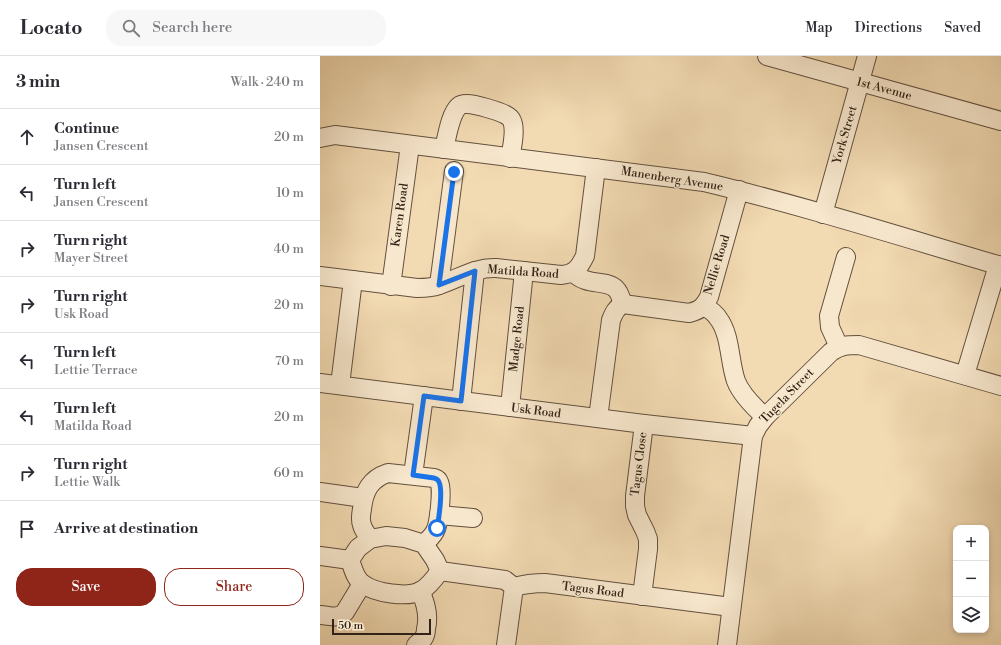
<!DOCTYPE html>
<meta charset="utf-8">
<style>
:root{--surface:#fff;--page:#f7f7f7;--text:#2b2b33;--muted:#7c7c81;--line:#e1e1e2;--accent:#8f2418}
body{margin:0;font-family:"Libre Bodoni",serif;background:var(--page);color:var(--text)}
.controls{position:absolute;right:12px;bottom:12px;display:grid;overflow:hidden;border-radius:8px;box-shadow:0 2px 6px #0003}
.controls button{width:36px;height:36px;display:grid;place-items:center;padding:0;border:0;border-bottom:1px solid var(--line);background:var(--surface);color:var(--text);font:20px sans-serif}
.scale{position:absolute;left:12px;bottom:10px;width:99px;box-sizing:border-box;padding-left:4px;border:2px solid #332217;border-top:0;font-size:11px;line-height:14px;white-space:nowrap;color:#332217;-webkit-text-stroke:3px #f7e7cd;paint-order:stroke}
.stop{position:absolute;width:12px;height:12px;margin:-9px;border:3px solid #1a73e8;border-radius:50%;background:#fff}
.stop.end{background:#1a73e8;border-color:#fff;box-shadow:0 1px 4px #0008}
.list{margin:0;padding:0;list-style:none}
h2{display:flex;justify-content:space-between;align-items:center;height:52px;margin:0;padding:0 16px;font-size:17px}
h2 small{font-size:13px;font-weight:400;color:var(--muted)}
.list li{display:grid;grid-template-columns:26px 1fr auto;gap:12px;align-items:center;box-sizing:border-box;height:56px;padding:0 16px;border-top:1px solid var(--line)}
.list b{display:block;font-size:15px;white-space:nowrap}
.list p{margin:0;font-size:13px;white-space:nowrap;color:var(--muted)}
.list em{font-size:13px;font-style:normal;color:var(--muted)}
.actions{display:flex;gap:8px;padding:12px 16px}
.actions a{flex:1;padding:9px 0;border:1px solid var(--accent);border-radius:16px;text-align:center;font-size:14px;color:var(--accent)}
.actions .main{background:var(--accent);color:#fff}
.icon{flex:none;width:22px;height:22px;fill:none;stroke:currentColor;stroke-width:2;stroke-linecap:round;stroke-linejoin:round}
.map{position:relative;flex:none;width:681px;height:589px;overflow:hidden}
header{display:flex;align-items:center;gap:24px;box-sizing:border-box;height:56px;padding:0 20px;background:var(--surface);border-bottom:1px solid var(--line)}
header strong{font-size:19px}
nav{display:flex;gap:22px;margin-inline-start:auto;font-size:14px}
.search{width:280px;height:36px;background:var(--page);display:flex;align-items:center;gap:10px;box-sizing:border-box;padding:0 14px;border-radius:16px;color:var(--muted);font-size:15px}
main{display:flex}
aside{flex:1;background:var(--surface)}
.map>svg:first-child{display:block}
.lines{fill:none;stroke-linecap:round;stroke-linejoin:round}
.minor-casing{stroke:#63503e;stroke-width:20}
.minor{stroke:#f7e7cd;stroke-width:18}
.route{stroke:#1a73e8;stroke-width:5}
.labels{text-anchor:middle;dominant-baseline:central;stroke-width:3;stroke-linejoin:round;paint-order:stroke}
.street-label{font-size:12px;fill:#332217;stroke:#f7e7cd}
</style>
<header>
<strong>Locato</strong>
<div class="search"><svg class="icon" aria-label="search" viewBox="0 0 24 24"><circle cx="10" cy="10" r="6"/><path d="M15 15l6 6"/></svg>Search here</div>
<nav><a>Map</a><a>Directions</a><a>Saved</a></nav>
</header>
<main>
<aside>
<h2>3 min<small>Walk · 240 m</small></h2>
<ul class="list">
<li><svg class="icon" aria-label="ahead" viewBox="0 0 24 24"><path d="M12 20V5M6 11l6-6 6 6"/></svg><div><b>Continue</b><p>Jansen Crescent</p></div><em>20 m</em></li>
<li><svg class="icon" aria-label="left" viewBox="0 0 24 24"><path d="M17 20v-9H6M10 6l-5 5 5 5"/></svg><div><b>Turn left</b><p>Jansen Crescent</p></div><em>10 m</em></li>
<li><svg class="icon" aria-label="right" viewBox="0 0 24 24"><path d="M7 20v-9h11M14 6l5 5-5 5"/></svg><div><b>Turn right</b><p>Mayer Street</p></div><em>40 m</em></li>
<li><svg class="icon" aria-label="right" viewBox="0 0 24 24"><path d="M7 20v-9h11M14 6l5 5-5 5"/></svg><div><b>Turn right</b><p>Usk Road</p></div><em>20 m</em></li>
<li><svg class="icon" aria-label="left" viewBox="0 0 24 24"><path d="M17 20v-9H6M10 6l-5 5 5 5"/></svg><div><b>Turn left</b><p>Lettie Terrace</p></div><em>70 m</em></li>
<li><svg class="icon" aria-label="left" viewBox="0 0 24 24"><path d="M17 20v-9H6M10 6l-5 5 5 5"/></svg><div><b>Turn left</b><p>Matilda Road</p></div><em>20 m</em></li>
<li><svg class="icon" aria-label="right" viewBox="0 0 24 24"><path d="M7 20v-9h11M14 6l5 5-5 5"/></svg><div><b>Turn right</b><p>Lettie Walk</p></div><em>60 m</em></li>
<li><svg class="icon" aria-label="arrive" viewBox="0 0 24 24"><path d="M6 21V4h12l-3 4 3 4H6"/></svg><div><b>Arrive at destination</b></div></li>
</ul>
<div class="actions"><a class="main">Save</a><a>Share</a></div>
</aside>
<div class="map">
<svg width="681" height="589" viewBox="0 0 681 589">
<rect width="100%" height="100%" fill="#f2dab2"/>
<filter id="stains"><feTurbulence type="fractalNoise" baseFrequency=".005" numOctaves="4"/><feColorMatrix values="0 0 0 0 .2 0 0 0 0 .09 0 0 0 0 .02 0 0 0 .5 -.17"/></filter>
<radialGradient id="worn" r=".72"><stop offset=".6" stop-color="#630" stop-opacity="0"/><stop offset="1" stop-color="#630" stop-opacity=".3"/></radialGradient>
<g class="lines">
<defs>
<g id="minor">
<path d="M447 0 681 65"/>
<path d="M0 82 15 79 384 126C484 150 582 181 681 210"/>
<path d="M124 93C127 81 130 58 139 50 141 48 144 48 147 48 155 48 179 55 186 59 188 60 191 62 192 65 196 74 192 92 190 102"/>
<path d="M503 158 547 0"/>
<path d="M253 216C266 231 287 223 296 233 300 237 301 243 303 248"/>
<path d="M0 220 97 232C105 232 112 232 119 229 138 223 155 211 176 212L241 219C255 218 259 212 265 200L276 112"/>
<path d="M119 229 134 115"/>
<path d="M71 230 90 89"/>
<path d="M384 250C389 253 395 257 398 262 411 279 409 305 416 325 421 338 434 351 445 361"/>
<path d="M519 291 510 271 509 260 526 201"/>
<path d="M645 319 678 209"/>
<path d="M0 327 324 368 433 380"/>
<path d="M20 329 33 224"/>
<path d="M141 345 155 215"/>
<path d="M190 351 204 215"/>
<path d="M278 362 291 264C294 257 296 252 303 248L369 257C380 254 383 252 389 241L419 134"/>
<path d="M93 419 104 340"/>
<path d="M0 436 43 442"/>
<path d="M119 459 153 462"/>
<path d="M50 483C47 478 43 474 42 469 40 464 41 458 42 453 44 435 50 423 68 417L114 422C117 423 118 423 119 426 123 433 119 465 116 473 114 479 109 483 104 488"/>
<path d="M0 500 30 504"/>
<path d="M30 504 38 492 50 483 66 480 85 482 104 488 115 504 120 515"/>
<path d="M30 504C33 512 35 523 43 528 55 537 87 542 101 535 109 530 115 522 120 515"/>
<path d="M120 515 185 524 194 531"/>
<path d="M194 531C205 528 214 527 225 527L411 551"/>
<path d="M322 540 328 493V483L325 475 317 459 315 450V440L324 368"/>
<path d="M0 559C9 559 19 564 25 556L42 528"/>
<path d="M96 589C98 587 101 585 103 583 105 580 106 576 106 573 109 560 106 547 100 535"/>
<path d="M186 589 194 531"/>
<path d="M407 589 433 380 438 370 445 361 511 296C521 289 527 289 539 289L681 330"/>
</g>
</defs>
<use href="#minor" class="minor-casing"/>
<use href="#minor" class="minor"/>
</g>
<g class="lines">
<path class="route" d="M117 472C119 462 123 434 119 426 118 423 117 423 114 422L93 419 104 340 141 345 155 215 119 229 134 116"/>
</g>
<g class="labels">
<g class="street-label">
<text transform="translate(564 33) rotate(15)">1st Avenue</text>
<text transform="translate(525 79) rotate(-74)">York Street</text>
<text transform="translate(352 123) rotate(9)">Manenberg Avenue</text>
<text transform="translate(80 159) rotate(-82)">Karen Road</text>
<text transform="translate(397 209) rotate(-73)">Nellie Road</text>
<text transform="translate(203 216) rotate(4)">Matilda Road</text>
<text transform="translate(197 283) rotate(-84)">Madge Road</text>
<text transform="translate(467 340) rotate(-46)">Tugela Street</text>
<text transform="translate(216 355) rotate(7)">Usk Road</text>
<text transform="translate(319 408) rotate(-83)">Tagus Close</text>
<text transform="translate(273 534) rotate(7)">Tagus Road</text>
</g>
</g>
<rect width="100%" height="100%" filter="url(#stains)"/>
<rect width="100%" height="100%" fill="url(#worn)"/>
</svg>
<div class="controls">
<button>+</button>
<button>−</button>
<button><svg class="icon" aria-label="layers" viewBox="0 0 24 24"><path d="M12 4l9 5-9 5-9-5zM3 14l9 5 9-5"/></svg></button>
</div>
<div class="scale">50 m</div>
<div class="stop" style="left:117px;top:472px"></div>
<div class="stop end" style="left:134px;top:116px"></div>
</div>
</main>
